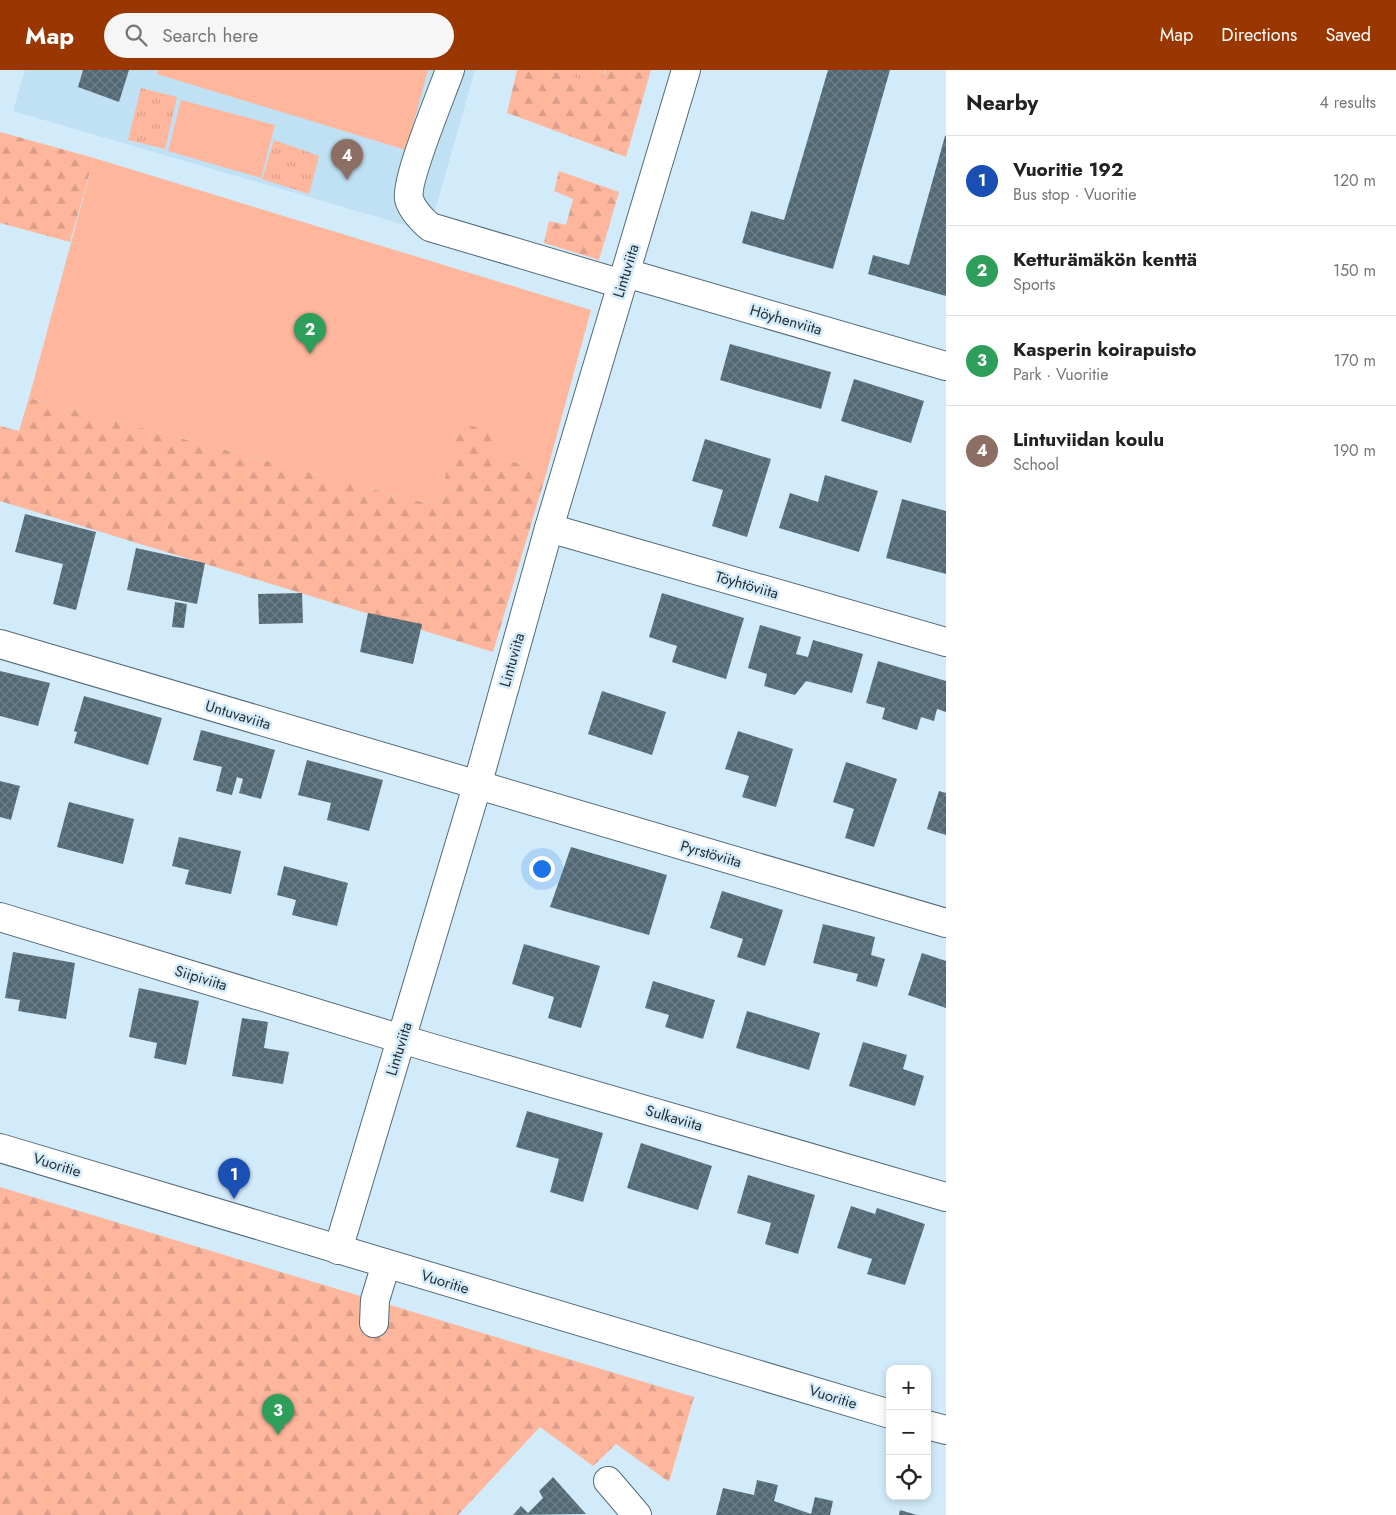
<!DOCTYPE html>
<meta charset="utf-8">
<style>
:root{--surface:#fff;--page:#f6f6f6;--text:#222;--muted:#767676;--line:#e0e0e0;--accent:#9a3600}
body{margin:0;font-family:Jost,sans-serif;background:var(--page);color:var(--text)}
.controls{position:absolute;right:15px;bottom:15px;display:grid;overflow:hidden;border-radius:10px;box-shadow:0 2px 8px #0003}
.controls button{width:45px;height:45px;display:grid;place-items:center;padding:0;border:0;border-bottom:1px solid var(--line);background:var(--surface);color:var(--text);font:25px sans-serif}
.you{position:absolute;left:541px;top:798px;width:18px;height:18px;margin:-12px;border:4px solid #fff;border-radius:50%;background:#1a73e8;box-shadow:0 0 0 8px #1a73e833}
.badge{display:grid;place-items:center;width:32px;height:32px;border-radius:50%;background:var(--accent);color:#fff;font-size:16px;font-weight:700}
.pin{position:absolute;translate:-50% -41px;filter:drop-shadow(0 1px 2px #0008)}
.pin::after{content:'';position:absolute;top:26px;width:18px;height:15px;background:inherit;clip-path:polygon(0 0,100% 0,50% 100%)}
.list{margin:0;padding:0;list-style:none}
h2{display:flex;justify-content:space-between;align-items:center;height:65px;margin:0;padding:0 20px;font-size:21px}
h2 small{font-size:16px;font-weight:400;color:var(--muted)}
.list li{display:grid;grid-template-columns:32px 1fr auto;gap:15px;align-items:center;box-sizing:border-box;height:90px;padding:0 20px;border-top:1px solid var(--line)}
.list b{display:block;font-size:19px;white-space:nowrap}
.list p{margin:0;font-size:16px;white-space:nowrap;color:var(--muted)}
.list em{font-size:16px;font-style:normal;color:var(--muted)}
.icon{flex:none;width:28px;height:28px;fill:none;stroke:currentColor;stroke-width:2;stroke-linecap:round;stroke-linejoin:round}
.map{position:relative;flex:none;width:946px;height:1445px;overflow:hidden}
header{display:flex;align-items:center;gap:30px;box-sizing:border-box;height:70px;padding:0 25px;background:var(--accent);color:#fff}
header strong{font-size:24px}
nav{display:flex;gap:28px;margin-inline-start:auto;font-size:18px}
.search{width:350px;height:45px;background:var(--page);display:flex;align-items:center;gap:12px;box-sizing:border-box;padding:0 18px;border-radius:28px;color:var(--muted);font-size:19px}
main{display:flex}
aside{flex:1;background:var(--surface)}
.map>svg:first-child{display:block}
.built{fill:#c0e0f3}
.grass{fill:url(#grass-tufts)}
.forest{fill:url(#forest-firs)}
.pitch{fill:#feb69c}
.building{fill:url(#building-cross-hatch)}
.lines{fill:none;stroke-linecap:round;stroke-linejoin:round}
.minor-casing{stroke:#546b77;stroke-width:30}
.minor{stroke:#fff;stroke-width:28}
.labels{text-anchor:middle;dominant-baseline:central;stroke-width:5;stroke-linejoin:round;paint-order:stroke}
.street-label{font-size:15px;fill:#252e34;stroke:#d2ebfa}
</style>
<header>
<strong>Map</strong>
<div class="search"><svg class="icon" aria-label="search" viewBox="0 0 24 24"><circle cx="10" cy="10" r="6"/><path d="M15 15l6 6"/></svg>Search here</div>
<nav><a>Map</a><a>Directions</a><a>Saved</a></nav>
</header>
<main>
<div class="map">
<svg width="946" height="1445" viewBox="0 0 946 1445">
<defs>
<pattern id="grass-tufts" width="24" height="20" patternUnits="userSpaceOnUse" patternTransform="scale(1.25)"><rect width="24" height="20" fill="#feb69c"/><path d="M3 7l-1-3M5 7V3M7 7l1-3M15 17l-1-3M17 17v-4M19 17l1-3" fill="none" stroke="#da9d87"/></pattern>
<pattern id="forest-firs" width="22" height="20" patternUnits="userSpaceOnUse" patternTransform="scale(1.25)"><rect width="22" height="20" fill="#feb69c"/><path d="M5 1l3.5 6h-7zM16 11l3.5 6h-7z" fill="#da9d87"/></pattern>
<pattern id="building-cross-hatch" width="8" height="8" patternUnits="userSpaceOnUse" patternTransform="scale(1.25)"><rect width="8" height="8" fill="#526975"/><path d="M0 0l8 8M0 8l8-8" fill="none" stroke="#6d7f88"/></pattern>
</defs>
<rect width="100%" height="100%" fill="#d2ebfa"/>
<path class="built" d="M25 0H475L429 162 13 41Z"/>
<g class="grass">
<path d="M548 0H605L601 16Z"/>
<path d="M141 18 177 27 165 79 128 70Z"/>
<path d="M274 70 319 86 309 124 262 109Z"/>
</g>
<g class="forest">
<path d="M517 0H548L600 15 606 0H651L626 87 507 43Z"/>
<path d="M0 62 94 88 70 172 0 153Z"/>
<path d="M559 101 619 122 599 190 544 173 549 151 566 155 573 129 554 121Z"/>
<path d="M29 328 437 436 460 351 497 364 492 386 547 401 493 582 0 431V356L19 361Z"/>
<path d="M0 1117 694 1327 669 1412 616 1374 593 1396 540 1357 458 1445H0Z"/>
</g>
<g class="pitch">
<path d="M158 0H428L406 80 157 4Z"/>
<path d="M181 30 275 55 261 108 168 81Z"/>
<path d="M94 88 591 240 547 401 492 386 497 364 460 352 437 436 29 328Z"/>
</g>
<g class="building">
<path d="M83 0H129L119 32 78 17Z"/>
<path d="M828 0H890L833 199 742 173 751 141 784 150Z"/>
<path d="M945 66H946V226L868 204 873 185 909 195Z"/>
<path d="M730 274 831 302 821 339 720 310Z"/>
<path d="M854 309 924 331 911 373 841 351Z"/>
<path d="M705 369 771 389 747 467 712 456 723 420 692 411Z"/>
<path d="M825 405 878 421 859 482 779 458 790 423 818 432Z"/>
<path d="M902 429 946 441V504L886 488Z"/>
<path d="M25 444 96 462 76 540 53 534 63 494 15 482Z"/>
<path d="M136 478 205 493 197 534 127 520Z"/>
<path d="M302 523 303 553 259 554 258 524Z"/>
<path d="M662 523 744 548 726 609 672 592 677 576 649 567Z"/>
<path d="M175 532 187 534 184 558 172 557Z"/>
<path d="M368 543 422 554 413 594 360 582Z"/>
<path d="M760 555 801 567 796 584 808 587 813 570 863 584 852 623 806 611 795 625 764 616 767 604 748 598Z"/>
<path d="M878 591 946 611V642L937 639 934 651 921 647 917 660 882 649 885 638 866 633Z"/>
<path d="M0 601 50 613 38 656 0 646Z"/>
<path d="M602 621 666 642 652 685 588 664Z"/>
<path d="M84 626 162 648 148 695 74 673 77 662 74 661Z"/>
<path d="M201 660 275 680 261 729 239 723 243 709 237 707 232 725 216 721 222 697 193 690Z"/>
<path d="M738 661 793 679 776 737 742 727 749 706 725 699Z"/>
<path d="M307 690 383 710 369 761 327 750 331 733 298 725Z"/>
<path d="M846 692 897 709 874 777 845 768 854 739 833 732Z"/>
<path d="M0 711 20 716 11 750 0 747Z"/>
<path d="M939 721 946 723V765L927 759Z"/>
<path d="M69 732 134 749 123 794 57 777Z"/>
<path d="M179 767 241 781 231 824 185 814 189 800 172 796Z"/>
<path d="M571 777 667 805 649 865 550 837Z"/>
<path d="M284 796 348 813 337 856 292 845 296 830 277 825Z"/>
<path d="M722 821 783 840 765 896 737 887 743 869 710 858Z"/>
<path d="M823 854 875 867 871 885 885 889 877 917 856 911 858 904 813 893Z"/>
<path d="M524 874 600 896 581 958 548 948 554 927 512 914Z"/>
<path d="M13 882 75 893 66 949 18 941 20 930 5 928Z"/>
<path d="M922 883 946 891V938L908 925Z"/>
<path d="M653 911 715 930 703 969 665 957 669 945 645 938Z"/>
<path d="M139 918 199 931 186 995 154 988 157 973 129 967Z"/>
<path d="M747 941 820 963 809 1000 736 978Z"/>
<path d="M242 948 268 952 264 978 289 982 283 1014 232 1006Z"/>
<path d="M863 972 907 985 903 999 924 1006 915 1036 849 1016Z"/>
<path d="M527 1041 603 1063 583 1132 550 1122 559 1089 516 1077Z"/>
<path d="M641 1073 712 1096 698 1140 627 1118Z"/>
<path d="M748 1105 815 1125 798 1184 765 1174 771 1153 737 1143Z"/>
<path d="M851 1136 875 1144 877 1138 925 1154 905 1215 867 1204 872 1189 837 1178Z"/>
<path d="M553 1407 586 1444 513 1445 521 1436 528 1443 543 1428 539 1421Z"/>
<path d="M757 1410 778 1415 774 1431 811 1444 815 1427 833 1431 830 1445H716L723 1418 754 1425Z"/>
<path d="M900 1440 917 1445H899Z"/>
</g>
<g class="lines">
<defs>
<g id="minor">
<path d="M450 0C442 23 405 110 409 129 412 140 422 150 430 157L622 214"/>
<path d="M626 203 946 296"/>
<path d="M549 458 946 572"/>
<path d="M0 574 946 853"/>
<path d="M0 847 428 977 946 1127"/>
<path d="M0 1078 890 1344"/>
<path d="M338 1180 477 716 549 458 686 0"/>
<path d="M374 1253 375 1230 386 1194"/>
<path d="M927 1355 946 1360"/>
<path d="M608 1411 637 1445"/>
</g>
</defs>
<use href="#minor" class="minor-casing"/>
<use href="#minor" class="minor"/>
</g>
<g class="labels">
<g class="street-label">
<text transform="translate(626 201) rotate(-73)">Lintuviita</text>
<text transform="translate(786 250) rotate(16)">Höyhenviita</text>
<text transform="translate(747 515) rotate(16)">Töyhtöviita</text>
<text transform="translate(512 590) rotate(-74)">Lintuviita</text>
<text transform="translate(238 645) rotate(17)">Untuvaviita</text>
<text transform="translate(711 784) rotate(16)">Pyrstöviita</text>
<text transform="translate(201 908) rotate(17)">Siipiviita</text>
<text transform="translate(399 979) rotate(-73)">Lintuviita</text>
<text transform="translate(674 1048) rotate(16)">Sulkaviita</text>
<text transform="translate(57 1095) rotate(17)">Vuoritie</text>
<text transform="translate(445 1212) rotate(17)">Vuoritie</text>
<text transform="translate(833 1327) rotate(17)">Vuoritie</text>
</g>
</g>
</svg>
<div class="controls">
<button>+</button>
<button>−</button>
<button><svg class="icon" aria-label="locate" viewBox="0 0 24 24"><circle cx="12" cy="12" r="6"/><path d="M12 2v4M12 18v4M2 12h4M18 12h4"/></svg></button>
</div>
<div class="you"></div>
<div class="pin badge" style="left:234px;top:1129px;background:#1a4fb4">1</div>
<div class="pin badge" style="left:310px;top:284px;background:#2e9e5b">2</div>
<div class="pin badge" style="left:278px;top:1365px;background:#2e9e5b">3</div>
<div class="pin badge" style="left:347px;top:110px;background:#8d6e63">4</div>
</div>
<aside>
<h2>Nearby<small>4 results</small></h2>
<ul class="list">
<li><span class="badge" style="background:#1a4fb4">1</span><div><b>Vuoritie 192</b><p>Bus stop · Vuoritie</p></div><em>120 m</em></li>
<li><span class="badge" style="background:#2e9e5b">2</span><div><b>Ketturämäkön kenttä</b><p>Sports</p></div><em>150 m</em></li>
<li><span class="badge" style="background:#2e9e5b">3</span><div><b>Kasperin koirapuisto</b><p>Park · Vuoritie</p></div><em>170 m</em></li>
<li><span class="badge" style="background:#8d6e63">4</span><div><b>Lintuviidan koulu</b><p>School</p></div><em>190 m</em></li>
</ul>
</aside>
</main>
